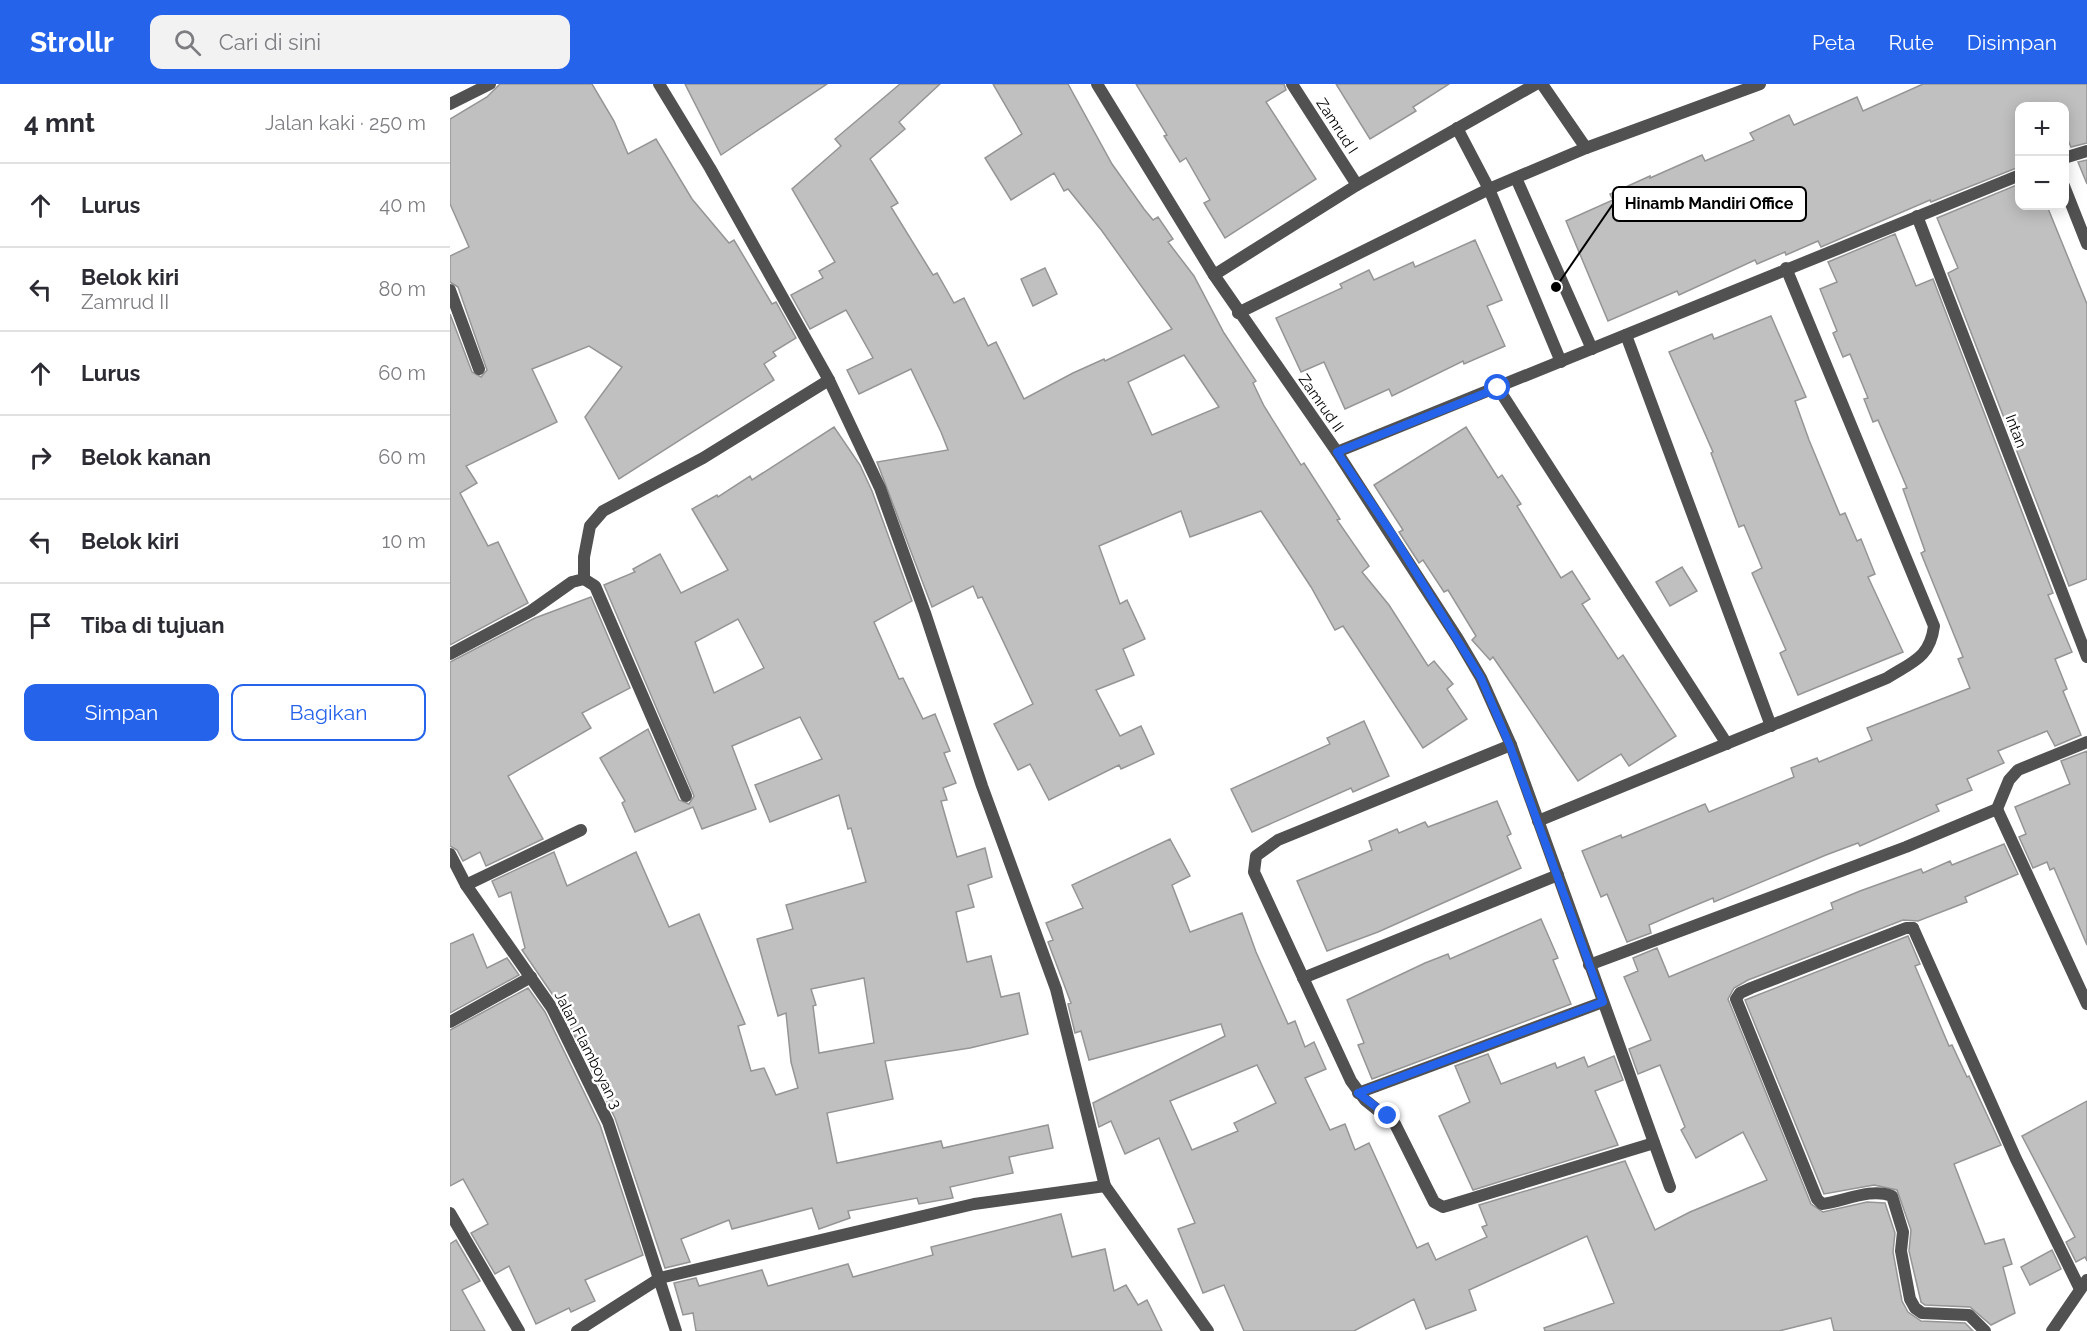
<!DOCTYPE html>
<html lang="id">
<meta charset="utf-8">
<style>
:root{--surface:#fff;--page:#f2f2f3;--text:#2b2b33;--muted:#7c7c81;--line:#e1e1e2;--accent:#2563eb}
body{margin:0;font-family:Raleway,sans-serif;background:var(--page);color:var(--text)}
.controls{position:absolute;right:18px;top:18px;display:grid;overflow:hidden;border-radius:12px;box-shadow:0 3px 15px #0003}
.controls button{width:54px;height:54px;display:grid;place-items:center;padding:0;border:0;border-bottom:2px solid var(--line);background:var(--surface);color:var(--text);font:30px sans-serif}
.stop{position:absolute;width:18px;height:18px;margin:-14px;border:4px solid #2563eb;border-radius:50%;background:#fff}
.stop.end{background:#2563eb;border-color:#fff;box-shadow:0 2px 6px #0008}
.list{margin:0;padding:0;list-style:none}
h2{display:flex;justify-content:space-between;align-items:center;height:78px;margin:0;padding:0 24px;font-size:26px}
h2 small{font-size:20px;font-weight:400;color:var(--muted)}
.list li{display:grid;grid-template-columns:39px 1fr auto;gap:18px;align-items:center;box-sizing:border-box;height:84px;padding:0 24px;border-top:2px solid var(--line)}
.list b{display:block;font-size:22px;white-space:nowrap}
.list p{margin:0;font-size:20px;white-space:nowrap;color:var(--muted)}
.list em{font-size:20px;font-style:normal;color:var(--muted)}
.actions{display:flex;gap:12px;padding:18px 24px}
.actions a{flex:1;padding:14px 0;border:2px solid var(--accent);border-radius:12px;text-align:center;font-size:21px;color:var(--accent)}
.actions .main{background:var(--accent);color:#fff}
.icon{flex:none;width:33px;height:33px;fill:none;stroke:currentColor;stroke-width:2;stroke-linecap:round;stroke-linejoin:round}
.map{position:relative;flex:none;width:1637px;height:1247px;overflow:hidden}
header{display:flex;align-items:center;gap:36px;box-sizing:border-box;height:84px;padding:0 30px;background:var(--accent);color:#fff}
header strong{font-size:28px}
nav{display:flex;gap:33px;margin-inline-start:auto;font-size:21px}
.search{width:420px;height:54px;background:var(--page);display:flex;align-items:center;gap:15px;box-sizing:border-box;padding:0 21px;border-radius:12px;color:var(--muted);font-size:22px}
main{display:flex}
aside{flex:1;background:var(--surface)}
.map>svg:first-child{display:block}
.building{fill:#c0c0c0;stroke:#959595;stroke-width:1.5;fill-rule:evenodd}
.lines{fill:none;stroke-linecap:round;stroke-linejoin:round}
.lane{stroke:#515151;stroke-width:12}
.street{stroke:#515151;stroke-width:12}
.route{stroke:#2563eb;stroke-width:8}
.labels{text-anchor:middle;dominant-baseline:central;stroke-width:5;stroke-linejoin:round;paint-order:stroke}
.street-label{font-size:15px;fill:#000;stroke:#fff}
.leader{fill:none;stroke:#000;stroke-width:2}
.callout-dot{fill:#000;stroke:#fff;stroke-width:2}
.callout{fill:#fff;stroke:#000;stroke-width:2}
.callout-label{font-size:16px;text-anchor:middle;font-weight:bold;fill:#000}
</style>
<header>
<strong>Strollr</strong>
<div class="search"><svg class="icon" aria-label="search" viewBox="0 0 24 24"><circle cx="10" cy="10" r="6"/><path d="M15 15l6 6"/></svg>Cari di sini</div>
<nav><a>Peta</a><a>Rute</a><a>Disimpan</a></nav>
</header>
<main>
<aside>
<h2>4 mnt<small>Jalan kaki · 250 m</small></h2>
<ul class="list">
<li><svg class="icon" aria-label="ahead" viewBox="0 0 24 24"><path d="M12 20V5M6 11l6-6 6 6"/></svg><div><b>Lurus</b></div><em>40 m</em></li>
<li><svg class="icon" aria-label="left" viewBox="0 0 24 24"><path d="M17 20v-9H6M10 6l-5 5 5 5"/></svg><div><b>Belok kiri</b><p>Zamrud II</p></div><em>80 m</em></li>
<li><svg class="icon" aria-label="ahead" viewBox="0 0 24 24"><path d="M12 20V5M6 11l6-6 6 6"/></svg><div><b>Lurus</b></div><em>60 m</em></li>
<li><svg class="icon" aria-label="right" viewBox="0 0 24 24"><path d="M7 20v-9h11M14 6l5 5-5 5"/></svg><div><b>Belok kanan</b></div><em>60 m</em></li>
<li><svg class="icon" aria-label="left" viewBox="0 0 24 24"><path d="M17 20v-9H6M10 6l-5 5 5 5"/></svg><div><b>Belok kiri</b></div><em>10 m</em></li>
<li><svg class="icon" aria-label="arrive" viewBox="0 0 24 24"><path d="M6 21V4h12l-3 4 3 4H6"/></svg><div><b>Tiba di tujuan</b></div></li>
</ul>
<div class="actions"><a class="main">Simpan</a><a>Bagikan</a></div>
</aside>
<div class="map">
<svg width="1637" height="1247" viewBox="0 0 1637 1247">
<rect width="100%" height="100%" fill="#fff"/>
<g class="building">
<path d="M50 0H142L164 37 178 70 206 55 242 115 279 159 284 156 322 220 326 218 346 254 323 268 326 272 314 280 324 296 169 395 135 333 172 283 139 262 82 285 107 338 16 382 27 399 10 409 38 462 48 458 78 519 0 561V230L22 288 31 293 37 286 8 203 0 198V172L19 163 0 120V35L37 13Z"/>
<path d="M235 0H377L271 71Z"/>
<path d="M450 0H490L449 38 455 45 420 75 448 119 441 123 483 191 487 189 504 219 514 214 538 262 546 258 574 315 623 289 654 275 655 277 722 245 652 147 618 105 614 107 604 89 561 116 535 74 572 50 543 0H618L662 80 694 125 703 136 708 133 723 155 718 158 744 192 774 249 806 297 803 299 814 322 851 381 854 379 890 435 887 436 919 482 912 488 939 521 978 582 984 577 1003 600 997 605 1017 635 973 664 893 542 885 546 861 503 811 427 740 453 731 427 649 462 670 520 677 516 695 555 673 565 684 591 646 606 670 652 691 642 704 670 671 685 669 681 599 716 580 680 568 686 544 640 583 620 532 513 528 514 523 502 482 523 427 378 498 366 491 348 461 285 409 310 397 286 423 274 396 226 360 245 341 211 373 194 369 187 385 178 342 105 391 62 385 55ZM734 271 769 323 702 351 678 298Z"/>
<path d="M686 0H834L836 6 816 18 866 95 775 154 754 119 760 116 736 74 730 78 714 52 717 51Z"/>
<path d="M886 0H999L963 23 966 27 920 55Z"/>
<path d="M1473 0H1637V59L1621 63 1614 47V22H1569V83L1481 118 1480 116 1371 163 1368 157 1336 171 1335 168 1307 180 1305 176 1229 211 1227 207 1158 237 1116 137 1163 116 1160 110 1200 92V94L1252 71 1255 77 1304 56 1300 49 1339 31 1344 41 1407 13 1413 27Z"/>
<path d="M1637 76V100L1628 78Z"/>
<path d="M1569 100V122H1597L1637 220V495L1619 502 1498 189 1508 184 1487 134Z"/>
<path d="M1445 150 1466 202 1483 195 1603 509 1598 511 1622 568 1605 575 1617 605 1613 607 1631 651 1605 662 1597 647 1548 667 1554 679 1517 695 1522 706 1486 721 1489 727 1410 762 1408 759 1376 771 1264 818 1263 814 1222 831 1199 841 1201 849 1177 858 1157 810 1151 813 1132 767 1171 751 1172 754 1255 720 1259 728 1344 693 1341 684 1367 674 1369 678 1422 656 1417 644 1520 604 1508 575 1513 573 1471 469 1475 467 1453 405 1457 404 1428 336 1423 338 1414 315 1418 314 1400 270 1393 273 1383 249 1387 247 1370 205 1387 198 1378 178Z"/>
<path d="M1025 156 1052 216 1037 222 1055 262 1014 280 1013 277 942 312 939 305 895 325 874 278 851 288 826 234 892 204 890 200 919 186 924 196 963 178 965 183Z"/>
<path d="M595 184 607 210 583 222 571 195Z"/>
<path d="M1321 232 1356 313 1345 317 1359 356 1390 431 1395 429 1407 457 1411 455 1425 490 1418 493 1453 568 1348 611 1330 569 1336 566 1302 489 1312 484 1294 441 1289 443 1261 369 1263 368 1219 268 1262 250 1264 255Z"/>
<path d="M384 343 410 381 422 407 462 517 424 538 449 595 453 594 473 635 485 630 500 667 494 669 506 699 493 704 497 716 491 717 507 773 535 764 542 793 518 801 524 823 506 828 517 878 541 872 551 913 569 909 578 950 520 964 435 977 443 1015 377 1029 387 1079 491 1057 493 1064 598 1041 603 1064 559 1073 563 1089 500 1103 503 1114 469 1120 467 1114 398 1127 400 1134 369 1145 362 1124 282 1145 279 1136 231 1155 240 1178 215 1184 165 1034 109 920 72 866 75 864 61 808 49 813 42 797 104 768 117 802 186 768 219 843 249 830 295 940 288 942 301 987 314 984 326 1011 348 1004 341 978 336 929 328 932 307 855 343 845 336 821 416 798 401 744 398 745 389 711 320 738 305 701 372 675 350 633 282 662 306 725 252 745 243 723 185 748 172 719 175 717 150 674 198 645 229 716 239 720 244 712 154 501 185 488 183 485 210 470 231 509 278 486 242 425 267 411 268 413 300 392 302 396ZM288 535 314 584 264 609 245 558ZM414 894 424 959 369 969 363 922 366 921 361 905Z"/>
<path d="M1016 343 1048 394 1052 391 1071 420 1067 422 1111 494 1122 487 1140 515 1132 520 1168 575 1173 571 1226 652 1179 682 1171 670 1128 697 1043 573 1040 576 1022 556 1026 552 998 506 994 508 973 476 969 479 949 448 953 446 924 401Z"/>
<path d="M1232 483 1247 507 1220 522 1206 498Z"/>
<path d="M141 513 180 604 132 629 141 644 58 692 93 755 36 782 30 768 13 777 7 766 0 762V578L85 534Z"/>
<path d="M914 637 939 692 903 708 901 704 802 748 781 705 880 660 877 654Z"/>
<path d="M1637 667V861L1604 784 1600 786 1597 778 1583 784 1569 753 1576 750 1565 723 1620 700 1611 677Z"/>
<path d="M1047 717 1061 750 1057 752 1071 784 928 848 877 867 847 797 922 766 919 757 947 745 949 749 975 738 978 743Z"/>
<path d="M720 755 740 792 722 801 740 848 792 829 806 868 838 940 845 937 855 963 864 958 876 985 855 994 880 1046 895 1040 905 1066 919 1059 967 1164 978 1159 986 1176 1037 1153 1032 1143 1037 1141 1029 1121 1175 1077 1205 1146 1240 1128 1317 1096 1293 1048 1246 1074 1231 1046 1235 1043 1210 981 1188 990 1179 965 1201 956 1174 893 1188 887 1183 874 1207 864 1219 893 1383 825 1381 819 1410 807 1471 785 1473 789 1500 777 1502 781 1554 760 1568 790 1515 813 1517 818 1468 837 1453 836 1298 896 1284 904 1278 915 1361 1120 1373 1128 1417 1118 1435 1119 1445 1149 1443 1168 1452 1217 1458 1228 1471 1237 1515 1239 1523 1247H1384L1381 1234 1329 1247H1095L1094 1244 1164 1219 1137 1152 1019 1206 1026 1226 976 1245 964 1215 904 1247H794L774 1201 753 1209 728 1145 745 1139 709 1054 675 1070 661 1037 649 1043 643 1019 775 952 771 940 639 976 631 947 625 949 618 920 621 919 598 858 603 856 596 839 633 824 622 801ZM807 981 826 1019 784 1039 788 1047 742 1066 720 1017Z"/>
<path d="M1091 835 1108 874 1103 876 1121 920 922 995 908 961 914 959 897 916 975 879 998 870 1000 875Z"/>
<path d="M23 850 37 884 57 874 69 891 0 929V860Z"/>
<path d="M1458 852 1470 880 1465 882 1499 962 1502 961 1517 993 1519 992 1551 1061 1504 1080 1535 1160 1554 1155 1562 1180 1553 1183 1565 1229 1541 1241 1520 1223 1475 1221 1471 1218 1459 1167 1461 1146 1447 1106 1424 1101 1374 1110 1295 916Z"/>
<path d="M78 904 95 928 150 1041 193 1171 135 1196 145 1217 121 1228 119 1224 86 1240 59 1182 45 1190 21 1149 38 1140 13 1095 0 1102V946Z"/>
<path d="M1038 970 1051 1000 1105 979 1107 984 1134 973 1138 983 1164 972 1173 996 1145 1007 1168 1061 1023 1106 989 1032 1020 1018 1005 982Z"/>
<path d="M1637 1017V1177L1635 1173 1626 1178 1616 1158 1625 1153 1572 1052Z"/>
<path d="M611 1130 622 1173 655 1165 664 1207 676 1201 688 1221 697 1216 712 1247H246L243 1229 233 1231 224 1199 246 1194 249 1202 312 1186 318 1202 398 1180 403 1193 483 1171 481 1163Z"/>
<path d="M6 1156 30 1197 12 1206 35 1247H0V1160Z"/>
<path d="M1602 1166 1611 1185 1580 1201 1571 1183Z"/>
</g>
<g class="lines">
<path class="lane" d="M1463 844H1456L1301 904 1290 909 1286 915 1367 1115 1372 1120C1393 1118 1420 1103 1442 1112L1453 1148 1451 1167 1460 1215 1465 1224 1472 1229 1519 1231 1535 1247"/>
<g class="street">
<path d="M209 0 260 84 379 296 430 404 475 529 532 702 606 905 655 1102 758 1247"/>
<path d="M647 0 764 191 887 368 1008 555 1031 594 1061 661 1220 1103"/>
<path d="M842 0 907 101"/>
<path d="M1092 0 1136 64"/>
<path d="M0 20 40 0"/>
<path d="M1007 44 1039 105 1111 278"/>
<path d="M1614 74 1637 67"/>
<path d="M1066 94 1142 265"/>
<path d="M1614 102 1637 160"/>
<path d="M1467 132 1637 573"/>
<path d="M764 191 907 101 1086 0"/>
<path d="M0 206 29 285"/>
<path d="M788 229 1039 105 1136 64 1310 0"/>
<path d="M1176 251 1321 642"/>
<path d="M1048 304 1277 660"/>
<path d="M887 368 1570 91"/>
<path d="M134 495V473L140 442 153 427 253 374 379 296"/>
<path d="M134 495 145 502 236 712"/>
<path d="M0 570 81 527 122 498 134 495"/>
<path d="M1061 661 828 756 806 772 804 788 901 997 915 1016 945 1040 984 1118 993 1123 1000 1121 1204 1059"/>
<path d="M1547 725 1637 920"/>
<path d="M1088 737 1437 594C1462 578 1480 574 1484 542L1336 184"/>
<path d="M0 770 16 801 102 924 158 1038 226 1247"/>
<path d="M16 801 131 746"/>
<path d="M1463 844 1566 1075 1630 1205"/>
<path d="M1139 881 1456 763 1547 725 1559 696 1568 686 1637 658"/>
<path d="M853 894 1108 791"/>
<path d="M0 938 81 893"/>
<path d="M908 1009 1153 918"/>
<path d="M0 1129 69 1247"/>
<path d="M127 1247 210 1194 524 1120 655 1102"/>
<path d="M1602 1247 1637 1196"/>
</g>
</g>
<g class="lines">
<path class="route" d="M938 1032 908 1009 1153 918 1060 662 1031 594 944 453 887 368 1048 304"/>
</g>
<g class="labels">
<g class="street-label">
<text transform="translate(887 42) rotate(57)">Zamrud I</text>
<text transform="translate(871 319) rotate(55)">Zamrud II</text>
<text transform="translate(1566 347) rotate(69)">Intan</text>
<text transform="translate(138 966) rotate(63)">Jalan Flamboyan 3</text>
</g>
</g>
<path class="leader" d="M1106 203L1163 120"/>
<circle class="callout-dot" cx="1106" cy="203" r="6"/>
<rect class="callout" x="1163" y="103" width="193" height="34" rx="6"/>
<g class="callout-label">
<text x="1259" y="125">Hinamb Mandiri Office</text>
</g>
</svg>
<div class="controls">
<button>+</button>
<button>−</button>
</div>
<div class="stop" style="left:1048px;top:304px"></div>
<div class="stop end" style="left:938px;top:1032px"></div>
</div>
</main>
